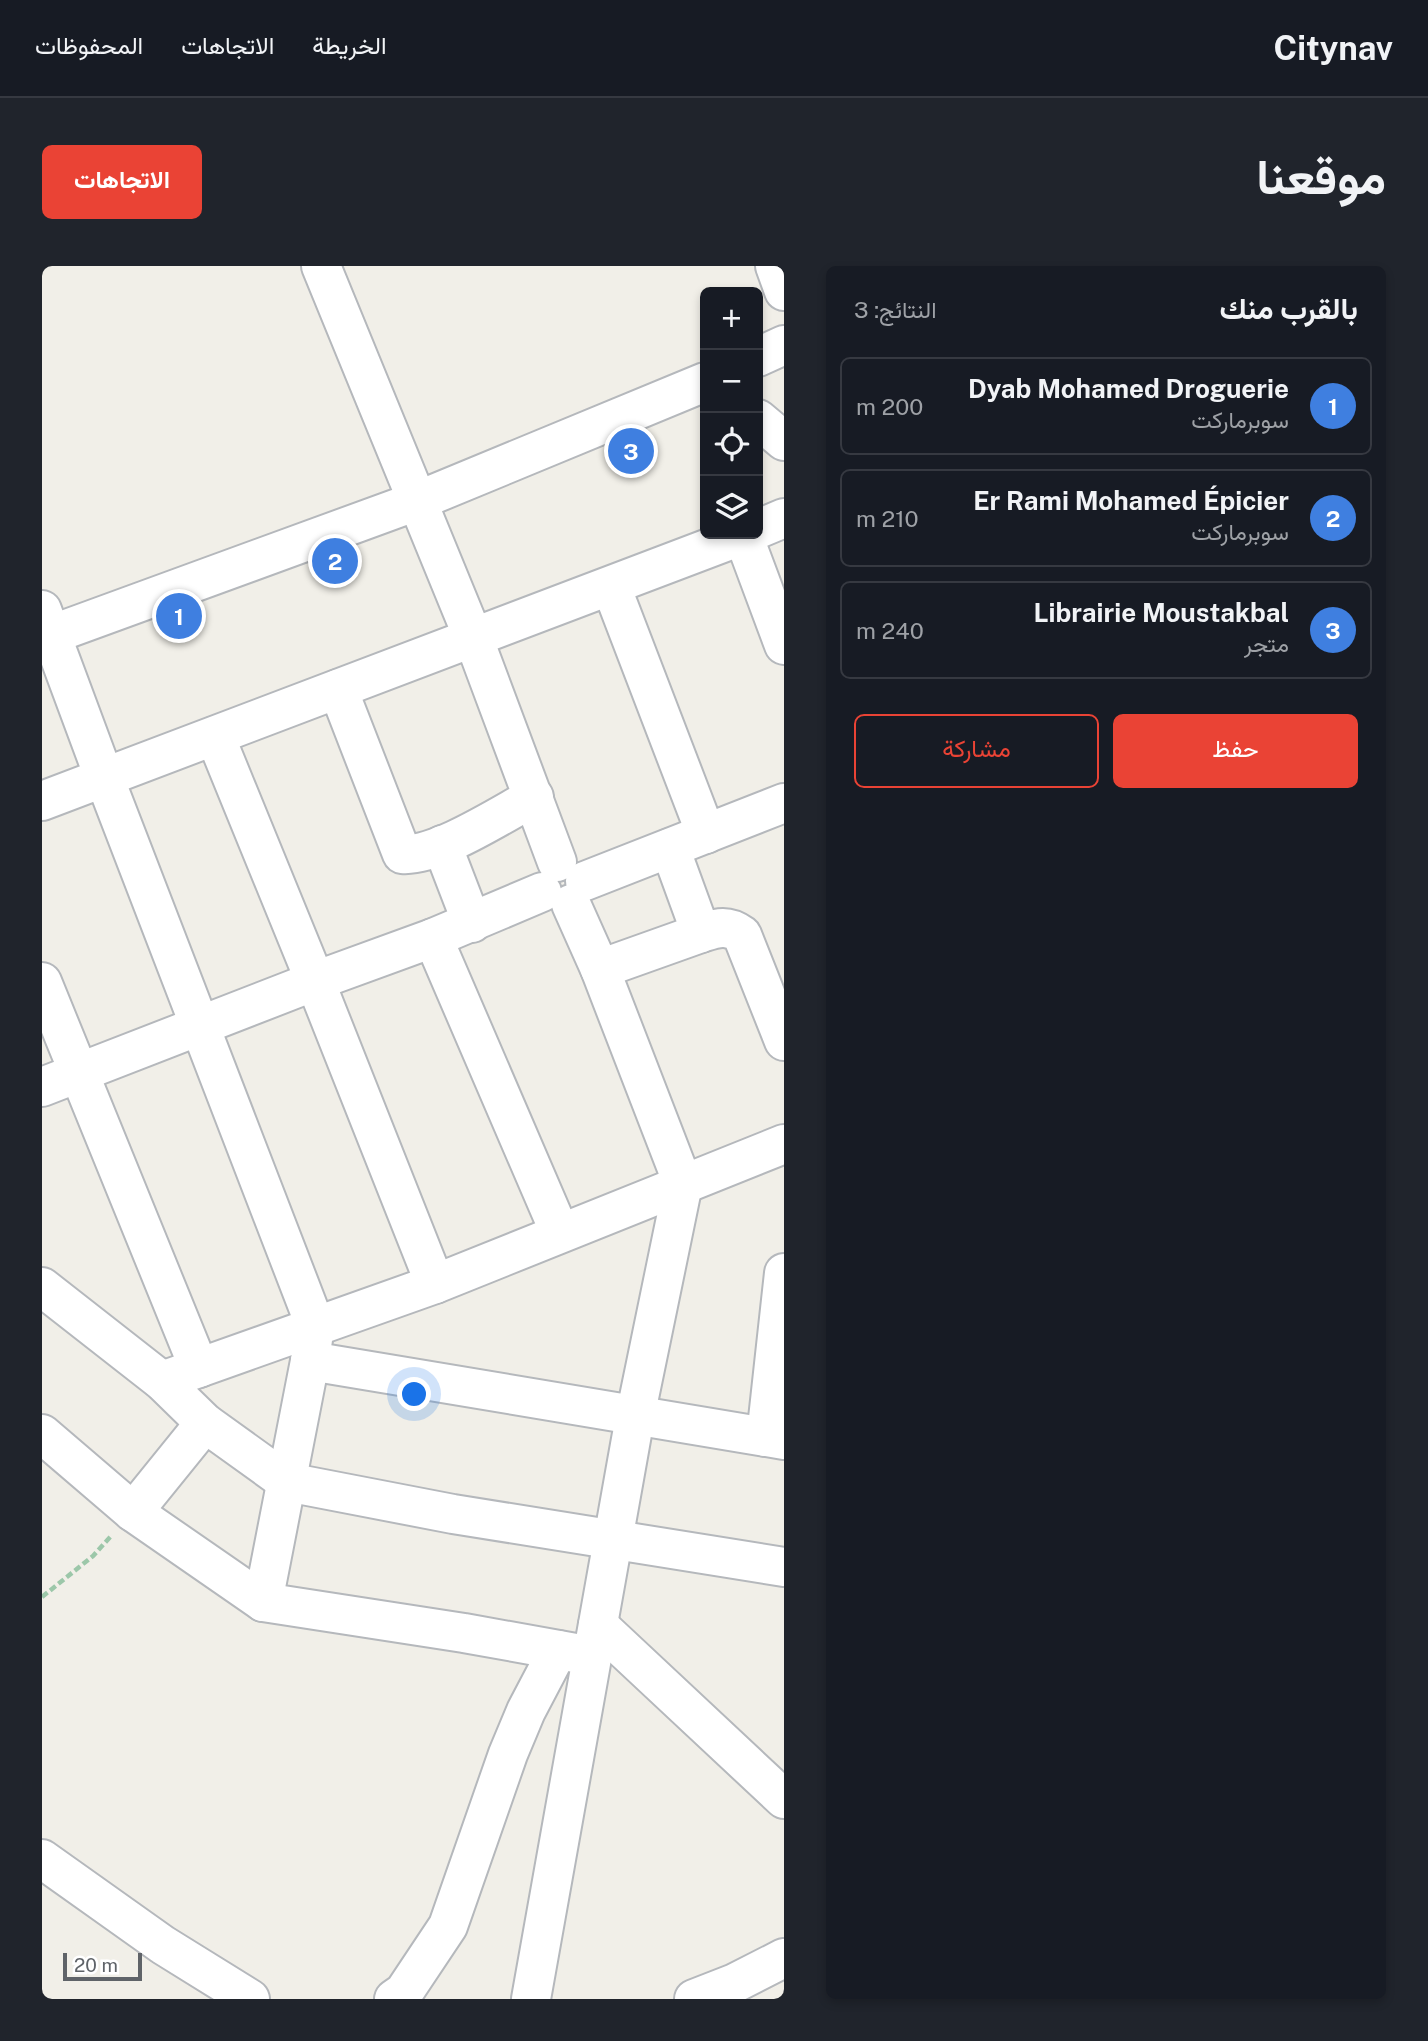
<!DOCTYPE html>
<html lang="ar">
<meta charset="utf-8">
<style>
:root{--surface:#171b24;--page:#20242c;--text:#f1f3f6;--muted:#9ea1a6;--line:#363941;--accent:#ea4335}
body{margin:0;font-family:"Public Sans",Vazirmatn,sans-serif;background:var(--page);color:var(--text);direction:rtl}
.controls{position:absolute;right:21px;top:21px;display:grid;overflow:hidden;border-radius:10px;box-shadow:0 4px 10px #0003}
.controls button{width:63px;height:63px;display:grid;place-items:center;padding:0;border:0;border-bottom:2px solid var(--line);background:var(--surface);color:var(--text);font:35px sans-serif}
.scale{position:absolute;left:21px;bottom:18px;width:79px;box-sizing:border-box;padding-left:7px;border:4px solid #5f6368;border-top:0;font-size:19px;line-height:24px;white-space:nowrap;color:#5f6368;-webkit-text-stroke:5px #fff;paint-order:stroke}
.you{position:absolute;left:373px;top:1129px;width:24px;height:24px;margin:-18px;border:5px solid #fff;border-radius:50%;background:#1a73e8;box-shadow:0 0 0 10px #1a73e833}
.badge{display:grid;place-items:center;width:46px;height:46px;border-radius:50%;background:var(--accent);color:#fff;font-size:23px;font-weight:700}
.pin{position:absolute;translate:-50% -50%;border:4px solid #fff;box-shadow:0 2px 7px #0006}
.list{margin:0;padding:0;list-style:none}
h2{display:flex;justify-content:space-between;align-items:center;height:91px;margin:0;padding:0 28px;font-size:30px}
h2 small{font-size:23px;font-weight:400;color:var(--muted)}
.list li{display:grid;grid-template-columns:46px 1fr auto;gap:21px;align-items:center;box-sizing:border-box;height:98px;margin:0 14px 14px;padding:0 14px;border:2px solid var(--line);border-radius:10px}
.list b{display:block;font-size:26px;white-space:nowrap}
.list p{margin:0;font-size:23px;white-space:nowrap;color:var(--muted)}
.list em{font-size:23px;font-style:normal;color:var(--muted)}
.actions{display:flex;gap:14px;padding:21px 28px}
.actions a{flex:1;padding:16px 0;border:2px solid var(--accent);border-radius:10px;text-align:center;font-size:24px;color:var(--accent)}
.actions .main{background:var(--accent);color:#fff}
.icon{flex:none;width:38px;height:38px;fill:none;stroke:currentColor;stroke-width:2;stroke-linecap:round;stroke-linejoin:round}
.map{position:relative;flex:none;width:742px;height:1733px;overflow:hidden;direction:ltr;border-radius:10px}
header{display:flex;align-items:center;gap:42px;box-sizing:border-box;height:98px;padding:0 35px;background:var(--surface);border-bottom:2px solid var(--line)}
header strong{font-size:33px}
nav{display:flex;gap:38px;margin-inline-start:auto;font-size:24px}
.intro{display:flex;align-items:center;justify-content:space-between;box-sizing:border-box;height:168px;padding:0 42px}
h1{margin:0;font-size:49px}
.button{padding:18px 32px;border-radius:10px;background:var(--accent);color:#fff;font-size:24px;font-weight:700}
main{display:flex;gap:42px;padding:0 42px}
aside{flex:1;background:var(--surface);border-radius:10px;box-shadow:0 4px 10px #0003}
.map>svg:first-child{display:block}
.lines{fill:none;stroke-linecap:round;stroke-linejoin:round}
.minor-casing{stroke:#b5b8bc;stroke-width:42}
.path{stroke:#9cc7a9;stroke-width:4.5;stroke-dasharray:7 3.5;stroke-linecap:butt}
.minor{stroke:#fff;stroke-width:38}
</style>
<header>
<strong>Citynav</strong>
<nav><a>الخريطة</a><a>الاتجاهات</a><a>المحفوظات</a></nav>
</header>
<div class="intro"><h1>موقعنا</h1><a class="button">الاتجاهات</a></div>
<main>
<aside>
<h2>بالقرب منك<small>النتائج: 3</small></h2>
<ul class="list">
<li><span class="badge" style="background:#3f7fe0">1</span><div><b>Dyab Mohamed Droguerie</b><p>سوبرماركت</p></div><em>200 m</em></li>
<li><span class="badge" style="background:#3f7fe0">2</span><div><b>Er Rami Mohamed Épicier</b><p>سوبرماركت</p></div><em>210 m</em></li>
<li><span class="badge" style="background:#3f7fe0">3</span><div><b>Librairie Moustakbal</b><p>متجر</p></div><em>240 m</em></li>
</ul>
<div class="actions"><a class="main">حفظ</a><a>مشاركة</a></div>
</aside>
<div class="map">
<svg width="742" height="1733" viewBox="0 0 742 1733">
<rect width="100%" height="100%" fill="#f1efe8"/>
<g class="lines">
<defs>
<g id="minor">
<path d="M279 0 431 371 515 596"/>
<path d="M733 0 742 25"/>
<path d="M716 91 742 79"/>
<path d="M716 153 742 175"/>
<path d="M716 263 742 252"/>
<path d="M701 269 742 379"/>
<path d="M569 320 664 568"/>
<path d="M0 344 62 511 273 1059 268 1095 221 1336"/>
<path d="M0 372 375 235 663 116"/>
<path d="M296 423 360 588C395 591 460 548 492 531"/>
<path d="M173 470 273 715 393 1018"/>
<path d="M0 535 704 268"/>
<path d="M400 579 430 657"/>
<path d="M628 582 659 667C675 662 685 658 700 669L742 775"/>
<path d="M543 615 742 537"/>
<path d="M391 672 518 967"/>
<path d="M558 703 659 667"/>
<path d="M0 716 157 1102"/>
<path d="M0 821 273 715 391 672 500 626"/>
<path d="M0 1021 120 1115 163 1157 245 1216 411 1248 742 1301"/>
<path d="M268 1095 742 1174"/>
<path d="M120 1115 393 1018 742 878"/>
<path d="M0 1168 91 1246 221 1336 422 1367 550 1390"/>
<path d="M724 1171 742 1007"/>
<path d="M91 1246 163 1157"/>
<path d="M556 1359 742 1533"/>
<path d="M0 1593 121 1679 208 1733"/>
<path d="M352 1733 362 1726 406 1660 466 1488 484 1445 516 1384"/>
<path d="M489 1733 593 1151 641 918 558 703 529 638"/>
<path d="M652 1733 693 1717 742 1692"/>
</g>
</defs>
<use href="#minor" class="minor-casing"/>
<path class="path" d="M0 1331 51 1290 70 1269"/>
<use href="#minor" class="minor"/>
</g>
</svg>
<div class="controls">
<button>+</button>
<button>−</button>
<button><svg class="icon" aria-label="locate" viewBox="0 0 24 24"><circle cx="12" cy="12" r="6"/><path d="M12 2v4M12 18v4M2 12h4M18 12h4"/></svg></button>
<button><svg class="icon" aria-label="layers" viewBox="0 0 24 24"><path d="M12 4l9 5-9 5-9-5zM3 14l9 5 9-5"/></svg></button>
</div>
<div class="scale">20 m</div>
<div class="you"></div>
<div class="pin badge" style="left:137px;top:350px;background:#3f7fe0">1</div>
<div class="pin badge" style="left:293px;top:295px;background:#3f7fe0">2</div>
<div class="pin badge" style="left:589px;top:185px;background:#3f7fe0">3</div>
</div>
</main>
